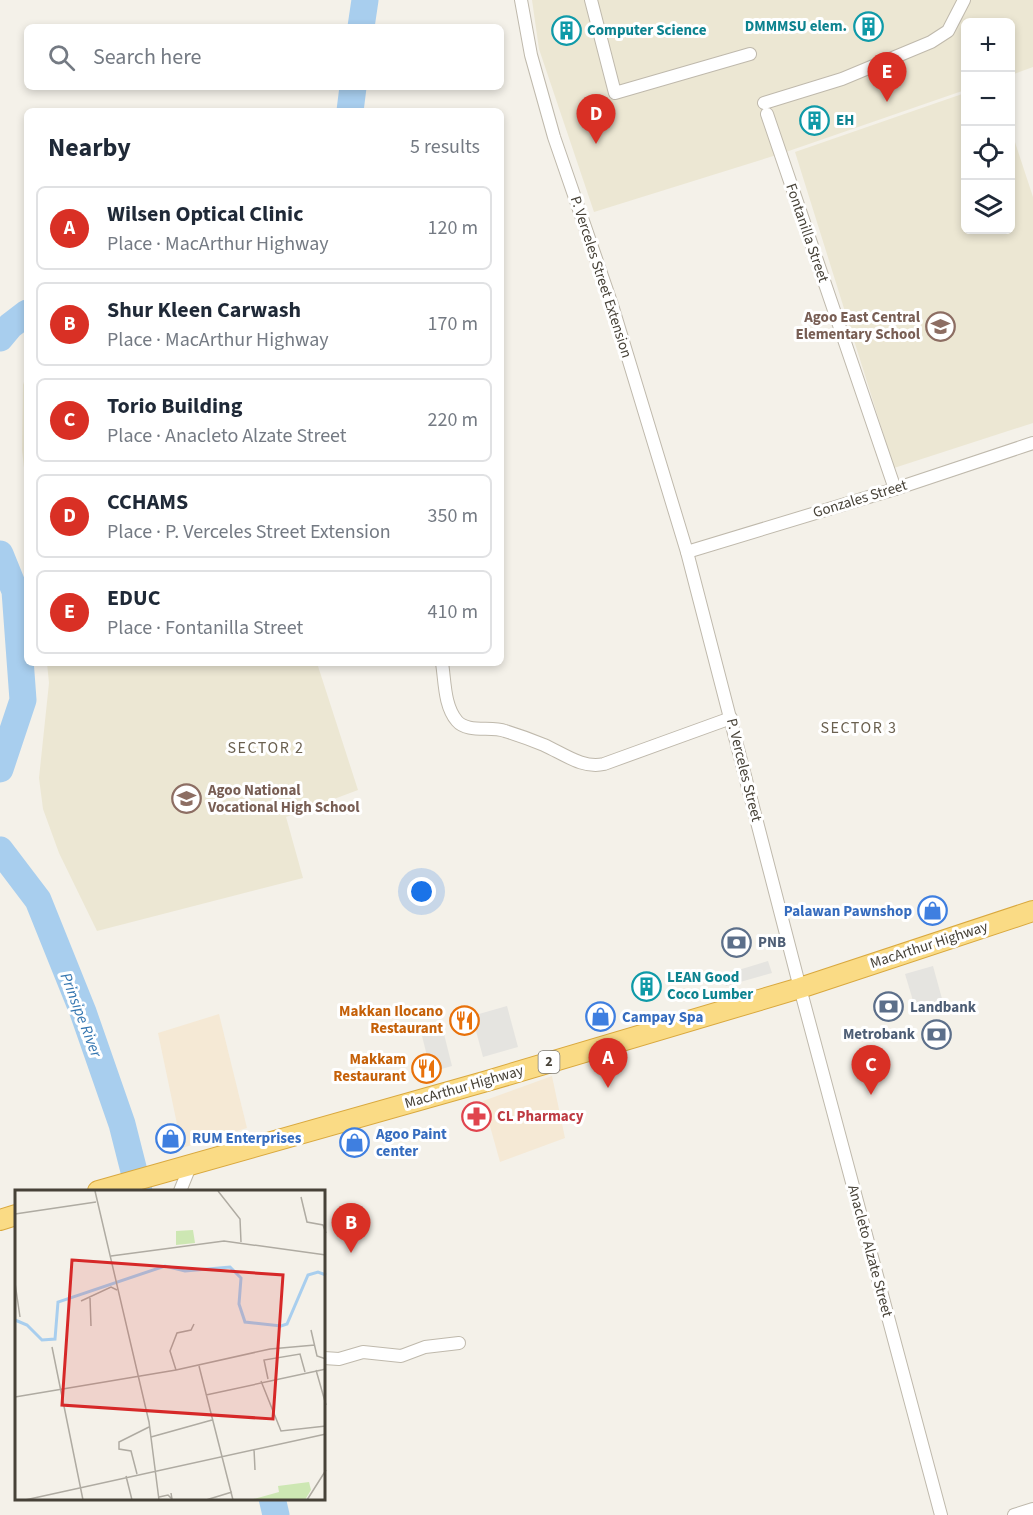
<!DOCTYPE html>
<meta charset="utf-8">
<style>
:root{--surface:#fff;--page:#f2f2f3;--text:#1f2937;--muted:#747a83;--line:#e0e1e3;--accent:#d93025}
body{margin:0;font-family:"Source Sans 3",sans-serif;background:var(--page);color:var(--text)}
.controls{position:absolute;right:18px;top:18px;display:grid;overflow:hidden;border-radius:9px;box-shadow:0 3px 9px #0003}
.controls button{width:54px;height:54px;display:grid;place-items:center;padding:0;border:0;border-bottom:2px solid var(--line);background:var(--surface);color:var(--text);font:30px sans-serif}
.you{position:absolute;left:422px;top:892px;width:21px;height:21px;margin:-15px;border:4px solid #fff;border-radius:50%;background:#1a73e8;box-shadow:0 0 0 9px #1a73e833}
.badge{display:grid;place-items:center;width:39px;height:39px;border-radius:50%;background:var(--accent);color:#fff;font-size:20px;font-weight:700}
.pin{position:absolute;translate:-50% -50px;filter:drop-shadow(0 2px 3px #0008)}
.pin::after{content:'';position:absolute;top:32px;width:21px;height:18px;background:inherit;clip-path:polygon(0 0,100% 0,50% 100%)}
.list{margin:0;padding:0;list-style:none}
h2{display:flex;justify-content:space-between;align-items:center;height:78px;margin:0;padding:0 24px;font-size:26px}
h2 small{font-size:20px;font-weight:400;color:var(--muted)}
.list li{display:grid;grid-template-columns:39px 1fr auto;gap:18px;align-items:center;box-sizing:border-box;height:84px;margin:0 12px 12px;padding:0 12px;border:2px solid var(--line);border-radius:9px}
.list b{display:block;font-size:22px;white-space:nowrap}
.list p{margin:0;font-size:20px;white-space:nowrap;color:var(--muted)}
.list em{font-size:20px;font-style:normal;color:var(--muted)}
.icon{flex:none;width:33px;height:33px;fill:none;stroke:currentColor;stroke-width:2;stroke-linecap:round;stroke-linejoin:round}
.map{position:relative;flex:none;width:1033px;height:1515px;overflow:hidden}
.search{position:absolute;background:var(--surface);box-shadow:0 3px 9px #0003;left:24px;top:24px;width:480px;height:66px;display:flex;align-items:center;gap:15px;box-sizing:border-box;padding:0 21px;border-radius:9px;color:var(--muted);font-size:22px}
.panel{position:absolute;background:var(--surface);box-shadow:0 3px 9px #0003;left:24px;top:108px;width:480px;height:558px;border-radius:9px}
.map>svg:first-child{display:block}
.commercial{fill:#f5e9d5}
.education{fill:#ece7d3}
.parking{fill:#e5e4e0}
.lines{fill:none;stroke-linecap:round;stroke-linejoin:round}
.river{stroke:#a8ceee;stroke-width:27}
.minor-casing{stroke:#bfb9ac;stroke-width:14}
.trunk-casing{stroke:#d9a83e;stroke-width:22}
.minor{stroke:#fff;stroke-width:12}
.trunk{stroke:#fadb85;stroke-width:20}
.labels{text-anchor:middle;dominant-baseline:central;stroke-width:6;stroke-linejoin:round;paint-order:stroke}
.shield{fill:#fff;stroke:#7e7b74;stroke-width:1.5}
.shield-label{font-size:14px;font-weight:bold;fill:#474238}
.culture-label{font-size:15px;font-weight:bold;fill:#0d838f;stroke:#fff;text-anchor:start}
.street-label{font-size:15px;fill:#474238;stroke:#fff}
.education-label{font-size:15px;font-weight:bold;fill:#785e54;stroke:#fff;text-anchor:end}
.shop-label{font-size:15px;font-weight:bold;fill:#366cbe;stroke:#fff;text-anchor:start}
.service-label{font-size:15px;font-weight:bold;fill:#4e5e75;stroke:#fff;text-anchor:start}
.food-label{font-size:15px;font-weight:bold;fill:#c56008;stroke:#fff;text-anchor:end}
.health-label{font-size:15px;font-weight:bold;fill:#be3a42;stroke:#fff;text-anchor:start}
.neighbourhood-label{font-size:16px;letter-spacing:1.5px;fill:#6a604f;stroke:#fff}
.water-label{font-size:16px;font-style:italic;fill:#3375b0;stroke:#fff}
.inset-river{fill:none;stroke:#a8ceee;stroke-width:3}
.inset-road{fill:none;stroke:#afaba2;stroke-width:1.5}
.view{fill:#d62828;fill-opacity:0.15;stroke:#d62828;stroke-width:3}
.inset-edge{fill:none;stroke:#474238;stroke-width:3}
</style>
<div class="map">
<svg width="1033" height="1515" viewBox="0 0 1033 1515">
<rect width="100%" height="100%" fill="#f4f1e9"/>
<g class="commercial">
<path d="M219 1014 247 1128 182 1148 158 1033Z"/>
<path d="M552 1076 565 1138 500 1162 483 1101Z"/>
</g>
<g class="education">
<path d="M532 0H1033V67L1011 75 1010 22H966L965 90 783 153 594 212 539 49Z"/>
<path d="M965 93 966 230H1010L1011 130 1033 197V423L894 468 795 152Z"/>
<path d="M27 373V494L22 450 23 385Z"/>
<path d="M47 663H317L358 790 286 817 303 878 97 931 59 853 43 809 39 778 49 683Z"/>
</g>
<g class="parking">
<path d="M768 961 772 973 726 986 722 975Z"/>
<path d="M933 966 944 1006 917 1014 905 974Z"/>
<path d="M507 1006 518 1047 483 1057 472 1016Z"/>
<path d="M442 1026 452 1066 431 1072 421 1032Z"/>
</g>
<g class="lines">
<g class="river">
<path d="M361 27 365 0"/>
<path d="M350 111 353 87"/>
<path d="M0 338 10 326 27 313"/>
<path d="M0 554 15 591 23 700 0 769"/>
<path d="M0 850 38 900 83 1012 122 1124 139 1191"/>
<path d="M272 1498 276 1515"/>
</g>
<defs>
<g id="minor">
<path d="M521 0 531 55 554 137 612 305 687 552 800 988 941 1515"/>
<path d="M591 0 615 93 750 54"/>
<path d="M764 103 842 79 931 42 948 31 964 0"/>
<path d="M767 114 895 489"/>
<path d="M687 552 895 489 1033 443"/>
<path d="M442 663C445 681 444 706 457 721 467 733 491 726 505 731 518 735 532 740 544 745 564 754 583 769 604 764L731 718"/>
<path d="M180 1191 191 1164"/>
<path d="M324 1358 339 1359 363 1352 401 1356 425 1347 459 1343"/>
<path d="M1014 1515 1033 1509"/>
</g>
<g id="trunk">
<path d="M98 1191 487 1081 800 988 1033 911"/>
<path d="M0 1220 16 1215"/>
</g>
</defs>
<use href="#minor" class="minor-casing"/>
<use href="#trunk" class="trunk-casing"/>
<use href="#minor" class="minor"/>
<use href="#trunk" class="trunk"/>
</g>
<defs>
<symbol id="building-ring" viewBox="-11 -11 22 22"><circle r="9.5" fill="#fff" stroke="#0f9aa8" stroke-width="1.5"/><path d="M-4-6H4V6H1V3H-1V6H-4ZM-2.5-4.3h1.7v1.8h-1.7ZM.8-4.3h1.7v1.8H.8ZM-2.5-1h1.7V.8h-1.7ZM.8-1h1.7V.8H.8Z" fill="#0f9aa8"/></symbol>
<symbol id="school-ring" viewBox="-11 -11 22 22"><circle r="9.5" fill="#fff" stroke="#8d6e63" stroke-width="1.5"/><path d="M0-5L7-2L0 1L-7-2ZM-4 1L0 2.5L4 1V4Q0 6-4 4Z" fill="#8d6e63"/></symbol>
<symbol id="shop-ring" viewBox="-11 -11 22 22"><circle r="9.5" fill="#fff" stroke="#3f7fe0" stroke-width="1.5"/><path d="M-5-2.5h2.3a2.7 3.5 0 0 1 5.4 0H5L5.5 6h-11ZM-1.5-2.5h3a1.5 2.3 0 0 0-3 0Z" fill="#3f7fe0"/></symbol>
<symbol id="bank-ring" viewBox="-11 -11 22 22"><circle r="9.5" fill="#fff" stroke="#5c6f8a" stroke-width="1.5"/><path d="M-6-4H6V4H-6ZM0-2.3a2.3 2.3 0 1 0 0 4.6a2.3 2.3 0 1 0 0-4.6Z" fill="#5c6f8a"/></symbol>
<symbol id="restaurant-ring" viewBox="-11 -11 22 22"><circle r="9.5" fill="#fff" stroke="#e8710a" stroke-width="1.5"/><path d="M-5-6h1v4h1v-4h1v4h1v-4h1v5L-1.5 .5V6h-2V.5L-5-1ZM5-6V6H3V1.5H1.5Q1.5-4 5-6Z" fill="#e8710a"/></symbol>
<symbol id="pharmacy-ring" viewBox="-11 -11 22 22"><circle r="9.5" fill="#fff" stroke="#e0444e" stroke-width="1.5"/><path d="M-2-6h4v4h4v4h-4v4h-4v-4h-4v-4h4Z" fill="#e0444e"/></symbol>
</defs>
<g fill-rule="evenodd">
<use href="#building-ring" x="852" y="10" width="33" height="33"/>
<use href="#building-ring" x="550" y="14" width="33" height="33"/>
<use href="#building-ring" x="798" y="104" width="33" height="33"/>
<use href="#school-ring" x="924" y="310" width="33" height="33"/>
<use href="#school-ring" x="170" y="782" width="33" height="33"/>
<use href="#shop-ring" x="916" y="894" width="33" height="33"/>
<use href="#bank-ring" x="720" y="926" width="33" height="33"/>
<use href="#building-ring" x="630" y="970" width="33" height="33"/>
<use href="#bank-ring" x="872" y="990" width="33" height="33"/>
<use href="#shop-ring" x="584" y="1000" width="33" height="33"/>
<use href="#restaurant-ring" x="448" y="1004" width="33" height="33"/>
<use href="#bank-ring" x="920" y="1018" width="33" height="33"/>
<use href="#restaurant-ring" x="410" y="1052" width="33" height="33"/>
<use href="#pharmacy-ring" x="460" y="1100" width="33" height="33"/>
<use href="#shop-ring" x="154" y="1122" width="33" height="33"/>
<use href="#shop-ring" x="338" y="1126" width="33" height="33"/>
</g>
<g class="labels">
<rect class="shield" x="538.5" y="1051" width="21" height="22" rx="4.5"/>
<g class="shield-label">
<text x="549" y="1062">2</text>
</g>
<g class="culture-label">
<text x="847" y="26" text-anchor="end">DMMMSU elem.</text>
<text x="587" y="30">Computer Science</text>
<text x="836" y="120">EH</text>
<text x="667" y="977">LEAN Good<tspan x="667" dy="17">Coco Lumber</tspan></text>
</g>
<g class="street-label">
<text transform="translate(807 233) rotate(71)">Fontanilla Street</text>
<text transform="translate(601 277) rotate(72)">P. Verceles Street Extension</text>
<text transform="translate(860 499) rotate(-17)">Gonzales Street</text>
<text transform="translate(744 770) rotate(76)">P. Verceles Street</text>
<text transform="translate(929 945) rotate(-18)">MacArthur Highway</text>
<text transform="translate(464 1087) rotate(-16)">MacArthur Highway</text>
<text transform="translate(870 1251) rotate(75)">Anacleto Alzate Street</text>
</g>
<g class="education-label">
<text x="920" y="317">Agoo East Central<tspan x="920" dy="17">Elementary School</tspan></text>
<text x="208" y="790" text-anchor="start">Agoo National<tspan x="208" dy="17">Vocational High School</tspan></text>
</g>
<g class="shop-label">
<text x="912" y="911" text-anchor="end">Palawan Pawnshop</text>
<text x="622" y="1017">Campay Spa</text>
<text x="376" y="1134">Agoo Paint<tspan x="376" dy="17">center</tspan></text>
<text x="192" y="1138">RUM Enterprises</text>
</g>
<g class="service-label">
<text x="758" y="942">PNB</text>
<text x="910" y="1007">Landbank</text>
<text x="915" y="1034" text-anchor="end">Metrobank</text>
</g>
<g class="food-label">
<text x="443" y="1011">Makkan Ilocano<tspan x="443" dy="17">Restaurant</tspan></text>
<text x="406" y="1059">Makkam<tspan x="406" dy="17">Restaurant</tspan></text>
</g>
<g class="health-label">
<text x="497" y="1116">CL Pharmacy</text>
</g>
<g class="neighbourhood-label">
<text x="859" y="728">SECTOR 3</text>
<text x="266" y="748">SECTOR 2</text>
</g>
<g class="water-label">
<text transform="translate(81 1015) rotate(69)">Prinsipe River</text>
</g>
</g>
<g transform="translate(15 1190)">
<rect width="310" height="310" fill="#f4f1e9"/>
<path d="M178 40 180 53 161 55V41Z" fill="#cde7b3"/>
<path d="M294 292 296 300 290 310H235L264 302 263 296Z" fill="#cde7b3"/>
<path class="inset-river" d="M0 130 12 135 27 150 40 149 43 112 150 76 170 81 215 77 226 88 224 114 230 132 266 136 272 134 293 85 303 82 311 85"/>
<path class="inset-road" d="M80 1 134 232 144 310M203 1 225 29 226 52M286 7 292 32 308 35 311 43M0 24 81 12M96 66 209 51 311 65M0 93 5 127M75 108 76 136M66 111 96 97 102 100M296 140 302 166 311 169M37 157 68 310M184 176 218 310M161 180 155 161 162 143 176 140 179 134M301 180 311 215M253 189 249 170 285 164 290 182M246 191 266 241 311 236M191 205 311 179M0 207 161 180 255 159 300 155M136 247 197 230M239 259 240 280M122 284 116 261 104 259V252L134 237M111 286 117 310M144 307 153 305 157 309 156 303M10 310 311 244M191 310 217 302M292 310 311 280"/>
<path class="view" d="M57 70 268 85 258 229 47 215Z"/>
<rect width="310" height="310" class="inset-edge"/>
</g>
</svg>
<div class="controls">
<button>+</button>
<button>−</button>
<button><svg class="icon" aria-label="locate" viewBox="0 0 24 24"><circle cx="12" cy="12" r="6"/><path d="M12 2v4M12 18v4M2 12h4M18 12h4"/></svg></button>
<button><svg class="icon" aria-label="layers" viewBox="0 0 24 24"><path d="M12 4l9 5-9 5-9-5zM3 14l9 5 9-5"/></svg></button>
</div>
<div class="you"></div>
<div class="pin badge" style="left:608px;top:1088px">A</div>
<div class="pin badge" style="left:351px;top:1253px">B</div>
<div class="pin badge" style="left:871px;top:1095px">C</div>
<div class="pin badge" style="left:596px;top:144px">D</div>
<div class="pin badge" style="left:887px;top:102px">E</div>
<div class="search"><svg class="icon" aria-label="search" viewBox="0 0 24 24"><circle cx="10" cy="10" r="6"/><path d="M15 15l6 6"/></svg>Search here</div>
<section class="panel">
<h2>Nearby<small>5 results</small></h2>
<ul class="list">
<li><span class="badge">A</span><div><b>Wilsen Optical Clinic</b><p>Place · MacArthur Highway</p></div><em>120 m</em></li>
<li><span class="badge">B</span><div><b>Shur Kleen Carwash</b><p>Place · MacArthur Highway</p></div><em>170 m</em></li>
<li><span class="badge">C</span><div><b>Torio Building</b><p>Place · Anacleto Alzate Street</p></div><em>220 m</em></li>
<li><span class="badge">D</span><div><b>CCHAMS</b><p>Place · P. Verceles Street Extension</p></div><em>350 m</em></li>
<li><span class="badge">E</span><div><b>EDUC</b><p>Place · Fontanilla Street</p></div><em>410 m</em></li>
</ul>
</section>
</div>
